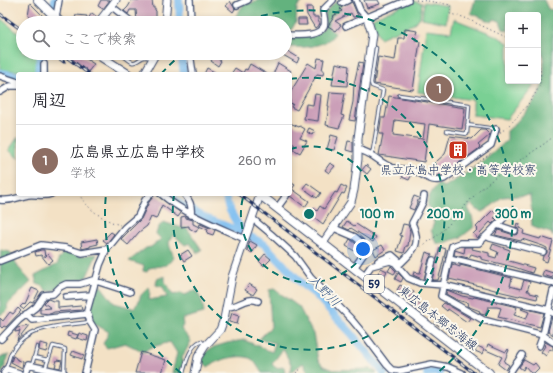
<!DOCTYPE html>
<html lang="ja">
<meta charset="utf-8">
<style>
body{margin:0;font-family:Pangolin,"Klee One",sans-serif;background:#f2f2f3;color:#2b2b33}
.controls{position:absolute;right:12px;top:12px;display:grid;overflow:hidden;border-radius:4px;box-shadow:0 2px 6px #0003}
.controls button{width:36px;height:36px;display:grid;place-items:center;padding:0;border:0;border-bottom:1px solid #e1e1e2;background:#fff;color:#2b2b33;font:20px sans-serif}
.you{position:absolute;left:363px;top:249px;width:14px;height:14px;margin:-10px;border:3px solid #fff;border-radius:50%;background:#1a73e8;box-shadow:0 0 0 6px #1a73e833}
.badge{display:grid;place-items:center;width:26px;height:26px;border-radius:50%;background:#7c3aed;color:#fff;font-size:13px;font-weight:700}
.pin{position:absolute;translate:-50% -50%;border:2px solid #fff;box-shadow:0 1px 4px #0006}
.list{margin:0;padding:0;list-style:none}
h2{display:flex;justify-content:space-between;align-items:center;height:52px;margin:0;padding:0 16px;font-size:17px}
h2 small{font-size:13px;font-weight:400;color:#7c7c81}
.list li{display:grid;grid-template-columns:26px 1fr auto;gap:12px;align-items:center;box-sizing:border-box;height:72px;padding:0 16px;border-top:1px solid #e1e1e2}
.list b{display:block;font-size:15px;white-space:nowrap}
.list p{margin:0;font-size:13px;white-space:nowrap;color:#7c7c81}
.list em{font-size:13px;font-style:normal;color:#7c7c81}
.icon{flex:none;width:22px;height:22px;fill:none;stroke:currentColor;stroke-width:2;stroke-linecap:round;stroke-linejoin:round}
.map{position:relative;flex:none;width:553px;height:373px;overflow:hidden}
.search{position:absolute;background:#fff;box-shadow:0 2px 6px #0003;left:16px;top:16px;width:276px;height:44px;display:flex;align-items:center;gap:10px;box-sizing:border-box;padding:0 14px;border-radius:22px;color:#7c7c81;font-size:15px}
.panel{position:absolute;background:#fff;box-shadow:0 2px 6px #0003;left:16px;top:72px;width:276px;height:124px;border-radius:4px}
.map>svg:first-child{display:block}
</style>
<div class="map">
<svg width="553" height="373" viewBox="0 0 553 373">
<rect width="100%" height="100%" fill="#fbf7ec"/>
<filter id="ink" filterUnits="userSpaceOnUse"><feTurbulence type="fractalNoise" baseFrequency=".025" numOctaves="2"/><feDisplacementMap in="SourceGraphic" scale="8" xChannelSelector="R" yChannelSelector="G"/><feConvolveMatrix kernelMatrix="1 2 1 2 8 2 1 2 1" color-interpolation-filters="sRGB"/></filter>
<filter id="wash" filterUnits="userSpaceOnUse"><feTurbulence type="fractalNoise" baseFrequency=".012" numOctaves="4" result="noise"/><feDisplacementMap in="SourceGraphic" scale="16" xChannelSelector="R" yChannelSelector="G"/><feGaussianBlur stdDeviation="0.9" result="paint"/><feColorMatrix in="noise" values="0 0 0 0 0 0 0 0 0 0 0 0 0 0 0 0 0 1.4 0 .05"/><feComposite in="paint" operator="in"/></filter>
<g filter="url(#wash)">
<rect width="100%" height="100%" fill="#f3e1c5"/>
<path fill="#7ad094" stroke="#4a8079" d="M 412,1 L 422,3 L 420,17 L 413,24 L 380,38 L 372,21 L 373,18 Z
M 424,2 L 448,6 L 446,23 L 422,18 Z
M 0,18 L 23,37 L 23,53 L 43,53 L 47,74 L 23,74 L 19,71 L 0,70 Z
M 454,19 L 497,36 L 508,43 L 508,81 L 534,81 L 533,86 L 507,119 L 473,115 L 473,100 L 418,92 L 426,29 L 451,32 Z
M 18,137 L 18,158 L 9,150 Z"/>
<path fill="#63b27e" stroke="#3f706e" d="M 259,0 L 303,0 L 304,1 L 297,7 L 296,22 L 290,32 L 285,32 L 285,23 L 236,23 L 235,17 L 244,4 L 251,3 Z
M 475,0 L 544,0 L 548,9 L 553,10 L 553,237 L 551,233 L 532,227 L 530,195 L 502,197 L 493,205 L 482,212 L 476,209 L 471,204 L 468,208 L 472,216 L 474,227 L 460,238 L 452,240 L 443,244 L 436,243 L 431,230 L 434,223 C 426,203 424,201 438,184 L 444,187 C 467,174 488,159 507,140 L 507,131 L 514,125 L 537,98 L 542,86 L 544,75 L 544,64 L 542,51 L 538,46 L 538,15 L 508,15 L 508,31 L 503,29 L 500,21 L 494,19 L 491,22 L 471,13 Z
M 336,2 L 343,4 L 341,5 L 340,11 L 332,15 L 331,18 L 328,23 L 328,28 L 335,33 C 326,48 301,48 285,47 L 285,37 L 317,34 L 324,28 C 325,13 324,11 336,2 Z
M 163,222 L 182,228 L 187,228 L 202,250 L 197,253 L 190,243 L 185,245 L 174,235 C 165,241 171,249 174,257 L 167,265 L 149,268 L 147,272 L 143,271 L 144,266 L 129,261 L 146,248 L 151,247 L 161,239 L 156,234 L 158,228 Z
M 66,249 L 79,256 L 97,254 L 86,278 L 65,283 L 53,291 L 47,291 L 43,286 L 37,284 L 35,276 L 58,264 L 58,260 Z
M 1,250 L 10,252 L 18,267 L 31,282 L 7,305 L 8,310 L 0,315 Z
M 165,276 L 165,282 L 173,295 L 181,293 L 185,295 L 196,290 L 202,301 L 204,313 L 182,319 L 183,325 L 181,329 L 191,341 L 182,358 L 184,365 L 181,373 L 172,373 L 177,353 L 170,342 L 149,348 L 144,352 L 125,343 L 107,348 L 103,344 L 109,332 L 93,323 L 89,311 L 95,288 L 101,286 L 114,303 L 133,308 L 138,303 L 141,295 L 149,287 L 150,291 L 149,300 L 167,297 L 163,287 L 156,285 L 157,279 Z
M 274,289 L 299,307 L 313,334 L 318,360 L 323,366 L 333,370 L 371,369 L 377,373 L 309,373 L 303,363 L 290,373 L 292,366 L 283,349 L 272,364 L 276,368 L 284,367 L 285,373 L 262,373 C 259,369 256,363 253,360 C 243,352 216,360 208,367 L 202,361 L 207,351 L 214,347 L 227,343 L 244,340 L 272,352 L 275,343 L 259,339 L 271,327 L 269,290 Z
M 9,355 L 2,373 L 0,373 L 0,357 Z"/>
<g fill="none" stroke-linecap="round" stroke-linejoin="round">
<path stroke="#7cbdf1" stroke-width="8" d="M 179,0 L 180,23
M 51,23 L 55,0
M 181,53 L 184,74
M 0,73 L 18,76
M 38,74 L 39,63 L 42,53
M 170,194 L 179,203 L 205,218 L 243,233 L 264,244 L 303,285 L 315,294 L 351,333 L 384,373
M 226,194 C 225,207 237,222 243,233
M 427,373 L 437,372 L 439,373"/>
</g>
<g id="blocks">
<path fill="#cb9fb8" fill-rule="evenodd" d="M 101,0 L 110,0 L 103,9 L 98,6 Z
M 132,0 L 152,0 L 153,8 L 155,8 L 155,10 L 156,11 L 156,22 L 144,23 L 144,22 L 137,22 L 136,10 L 130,10 L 128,14 L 124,11 L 128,7 Z
M 364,0 L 378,0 L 380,4 L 367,8 Z
M 230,1 L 235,9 L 233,12 L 226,6 Z
M 352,2 L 358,16 L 353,17 L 351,13 L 335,21 L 341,25 L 336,31 L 328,26 L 334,17 L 333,16 L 342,11 L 340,9 L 342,7 Z
M 30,3 L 45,18 L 41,23 L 39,23 L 28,15 Z
M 306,7 L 312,7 L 313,17 L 318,17 L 318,21 L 320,24 L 315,28 L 307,15 Z
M 92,13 L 97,17 L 93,23 L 85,23 Z
M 76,15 L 87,16 L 85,23 L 73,23 L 70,21 L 73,18 L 75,19 Z
M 228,19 L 228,23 L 219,23 L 219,20 Z
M 298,19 L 306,19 L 307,25 L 298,25 Z
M 405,29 L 418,31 L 415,40 L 420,41 L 413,90 L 374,84 L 378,57 L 395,60 L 398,38 L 404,38 Z
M 286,50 L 299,58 L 297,63 L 283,55 Z
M 65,53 L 77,53 L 94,64 L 88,72 Z
M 214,56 L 221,61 L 218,66 L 211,61 Z
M 318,58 L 324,59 L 322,70 L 324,70 L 323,75 L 317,74 L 297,110 L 291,107 L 293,104 L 290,103 L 290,93 L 308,63 L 316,68 Z
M 359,62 L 363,63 L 355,121 L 349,120 L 353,102 L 354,84 Z
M 278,63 L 291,71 L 289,74 L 273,74 Z
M 336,63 L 349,66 L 347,86 L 332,85 Z
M 250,64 L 267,74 L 231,74 L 235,68 L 243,73 L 245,69 L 247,70 Z
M 207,68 L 218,74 L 204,74 Z
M 330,92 L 345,93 L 341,115 L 344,116 L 339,128 L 326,125 L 329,106 L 328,106 Z
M 315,94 L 321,95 L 318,121 L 304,119 L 306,104 L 313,105 Z
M 389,96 L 465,108 L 462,129 L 429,124 L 424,162 L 379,155 L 383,134 L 379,134 L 381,120 L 381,118 L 385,118 ZM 395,120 L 425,124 L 423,139 L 393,135 Z
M 290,123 L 299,127 L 300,126 L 305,129 L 300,138 L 307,141 L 300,153 L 293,149 L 295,145 L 290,142 Z
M 309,128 L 315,131 L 312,135 L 307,132 Z
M 481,130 L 485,130 L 490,135 L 478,145 L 480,147 L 477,150 L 449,170 L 447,169 L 438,176 L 434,176 L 430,167 L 445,154 L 450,136 L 472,139 Z
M 331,135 L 338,137 L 334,150 L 327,149 Z
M 348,141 L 353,142 L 353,152 L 346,150 Z
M 330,163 L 335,166 L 329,173 L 325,170 Z
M 366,165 L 371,169 L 367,174 L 362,170 Z
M 404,173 L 411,176 L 409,180 L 402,177 Z
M 290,182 L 295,185 L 292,189 L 309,201 L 305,207 L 290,196 Z
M 307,183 L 321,193 L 317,198 L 303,188 Z
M 341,185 L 347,188 L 344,194 L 342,193 L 323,224 L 310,214 L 314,208 L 317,211 L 320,206 L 324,209 L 335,192 L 337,193 Z
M 155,194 L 181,213 L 178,217 L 162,205 L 156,219 L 151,217 L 147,226 L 139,232 L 128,245 L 121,239 L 141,219 L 149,202 Z
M 414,196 L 419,198 L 414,210 L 409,208 Z
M 493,210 L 498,214 L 494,218 L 497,219 L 492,224 L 490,222 L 480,233 L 481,234 L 478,238 L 473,234 L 478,229 L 476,227 Z
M 186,216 L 186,218 L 193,220 L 193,224 L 199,227 L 196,232 L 189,228 L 189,226 L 181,227 L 181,217 Z
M 347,221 L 354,226 L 356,224 L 376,237 L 373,242 L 351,228 L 349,230 L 343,227 Z
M 517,223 L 520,224 L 519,228 L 524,230 L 523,234 L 540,239 L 541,237 L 553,241 L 547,262 L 542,260 L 543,256 L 547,253 L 547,248 L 543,246 L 522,239 L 521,241 L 495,235 L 498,230 L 514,235 L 518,234 L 519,231 L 516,227 Z
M 200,224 L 215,230 L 213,235 L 207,233 L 208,230 L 199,226 Z
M 403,224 L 408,225 L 410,231 L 408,246 L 406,246 L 404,253 L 397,251 L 402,236 L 400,235 Z
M 111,232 L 114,234 L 107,243 L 103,240 Z
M 97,239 L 98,244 L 90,246 L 90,247 L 82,249 L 81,242 Z
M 350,239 L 361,248 L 358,253 L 346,246 Z
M 250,241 L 257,245 L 252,253 L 247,250 Z
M 493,244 L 510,250 L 506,260 L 534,268 L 532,273 L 514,267 L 481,259 L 481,257 L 471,254 L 469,258 L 454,255 L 455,250 L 464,253 L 465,247 L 473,247 L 472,249 L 489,253 L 489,256 L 496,258 L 498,252 L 491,249 Z
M 382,245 L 385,250 L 376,256 L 373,250 Z
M 440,247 L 446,249 L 441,270 L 438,280 L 432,280 Z
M 41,250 L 44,250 L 45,257 L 48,254 L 53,260 L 48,264 L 41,255 L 36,256 L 35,252 Z
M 188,250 L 192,256 L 184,261 L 180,255 Z
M 426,252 L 432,254 L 429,259 L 424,279 L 422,279 L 413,275 L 414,272 L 420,273 Z
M 265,254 L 271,259 L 264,266 L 259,261 Z
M 452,264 L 460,267 L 460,265 L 512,278 L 510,286 L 521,289 L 524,280 L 530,282 L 527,291 L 530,291 L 530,293 L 538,295 L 537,299 L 520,295 L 519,296 L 502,292 L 484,287 L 449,279 Z
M 391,266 L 396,271 L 394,274 L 388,271 Z
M 381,268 L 387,271 L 384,277 L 378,273 Z
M 544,270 L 553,273 L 553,278 L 542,275 Z
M 398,273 L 403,278 L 401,282 L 395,279 Z
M 249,284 L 257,289 L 253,295 L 245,290 Z
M 400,285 L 414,292 L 411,298 L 397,290 Z
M 32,288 L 39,291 L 33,303 L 30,302 L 23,309 L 20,307 L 24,303 L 25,304 Z
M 447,290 L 462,296 L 473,298 L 474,297 L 517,307 L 514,315 L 526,319 L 529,312 L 521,309 L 522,308 L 544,313 L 540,327 L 498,317 L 501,308 L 497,307 L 488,307 L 485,315 L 481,314 L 479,313 L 480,311 L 467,306 L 468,303 L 457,300 L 446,294 Z
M 414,298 L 426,309 L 423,314 L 410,303 Z
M 48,299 L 53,301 L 58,301 L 58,308 L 81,306 L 82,310 L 54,312 L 50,314 L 40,313 L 40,309 L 51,308 L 44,303 Z
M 444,303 L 455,309 L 470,318 L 467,322 L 448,309 L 447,311 L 441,306 Z
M 18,308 L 21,311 L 6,327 L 4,326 L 2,328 L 0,326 L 0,318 L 3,321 L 10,312 L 13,314 Z
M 232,313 L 239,315 L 237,324 L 229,322 Z
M 552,317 L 553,317 L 553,335 L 548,331 Z
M 438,318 L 444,322 L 441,327 L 435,323 Z
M 29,326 L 18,340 L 17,341 L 20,331 L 15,332 L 15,331 L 17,328 Z
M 452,326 L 458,331 L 454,336 L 448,331 Z
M 68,332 L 78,335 L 76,339 L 67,336 Z
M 79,333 L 88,336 L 87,341 L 77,338 Z
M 545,342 L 553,346 L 553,351 L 550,349 L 546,356 L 541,352 L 545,346 L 544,345 Z
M 40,343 L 48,345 L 46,352 L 39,350 Z
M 488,344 L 506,352 L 508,349 L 509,350 L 504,362 L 509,365 L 506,370 L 498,364 L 502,357 L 486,350 Z
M 477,346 L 484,349 L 482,354 L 475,351 Z
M 73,351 L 84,355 L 82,359 L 71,355 Z
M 141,352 L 166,360 L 162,373 L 135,373 Z
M 13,356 L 16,358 L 16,359 L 23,362 L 22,368 L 11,362 Z
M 57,360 L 62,361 L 60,368 L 55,367 Z
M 524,360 L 533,365 L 535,363 L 539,368 L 534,373 L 531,373 L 525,366 L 523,370 L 519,367 Z"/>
</g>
</g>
<g filter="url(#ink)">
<use href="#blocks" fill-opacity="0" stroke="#3b4a6d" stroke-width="1"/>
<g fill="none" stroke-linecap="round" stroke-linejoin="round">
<defs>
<path id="lane" d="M 123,53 L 125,57 C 135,65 133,63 142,58 C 145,56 149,58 152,57
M 399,95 L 469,105 L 467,134 L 447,131
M 467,125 L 496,129
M 371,154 L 373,150 L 383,90 L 372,86 L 371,83 L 376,48
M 34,357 L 48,360
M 32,365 L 37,347
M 6,368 C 8,363 9,358 11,353 C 28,324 61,326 90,322
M 45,369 L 53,346 L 65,349 L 64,372
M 183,373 C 186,363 190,345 201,341 L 205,345"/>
<path id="street" d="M 190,0 L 191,23
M 356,0 L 360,10 L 367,18
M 342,3 L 348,0
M 237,5 L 248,0
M 111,6 L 133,23
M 56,17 L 59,0
M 346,26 L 408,0
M 285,35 C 296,35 318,38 324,26 C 326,21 323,15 323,10 L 333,0
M 190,53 L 193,74
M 106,60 L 111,53
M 44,74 L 44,64
M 0,76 L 18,82
M 0,92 L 10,86 L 18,86
M 358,150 C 371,151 379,163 391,167 C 397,170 405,168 412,170 C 424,174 431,184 444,179 L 491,145 L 496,129
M 161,194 C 186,215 216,226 245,239
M 184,194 C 190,201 192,205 191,215
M 0,200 C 12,202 17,197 28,195 C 36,194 44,197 51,194
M 277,208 L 286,196 L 284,194
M 508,214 L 479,243 L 460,243 L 452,246 L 441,296 L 483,320 L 543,335 L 553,342
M 253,219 L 271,234 L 295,256 L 311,278 L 352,320 L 366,337 L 387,365 L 392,370 L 399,371 L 432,364 L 448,367 L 462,373
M 497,225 L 515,231
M 334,228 L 355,237 L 368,248 L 354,268
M 486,236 L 490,238 L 543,252
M 449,258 L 553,283
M 0,261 L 41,245 L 66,248 L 82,253 L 107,249
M 378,261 L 392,255 L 401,263 C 416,249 421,243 412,223 L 423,202 L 424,196
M 364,276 L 371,266 L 390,261 L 395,263 L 408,278 L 420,283 L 443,285 L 549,310 L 553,313
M 427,283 L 433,260
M 66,297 L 91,295
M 226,307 C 238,308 246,296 258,301
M 26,314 L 32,320 L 87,314
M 1,339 L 19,320 L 36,307 L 44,295 L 53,294 L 60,287 L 66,284 L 80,284 L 93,280 L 130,292
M 539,346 L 543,335 L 553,291
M 4,373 L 6,369 L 19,373
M 25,373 L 28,365 L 64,373
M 85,373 L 95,330 L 90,322 L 87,311 L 100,265 L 107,249 L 125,227 L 138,216 L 145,200 L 151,194
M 510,373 C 513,366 518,362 522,355"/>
<path id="secondary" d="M 98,23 L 116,0
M 165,23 L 167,0
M 144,74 L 156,53
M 323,243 L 351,202 L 354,190 L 358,159 L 358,138 L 372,34 L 367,18
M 195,373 L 198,357 L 205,346 L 220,330 L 224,319 L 232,277 L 260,195"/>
<path id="primary" d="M 38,0 L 61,23
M 95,53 L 128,74
M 259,194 L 489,373"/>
</defs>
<use href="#lane" stroke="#3b4a6d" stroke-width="4.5"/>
<use href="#street" stroke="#3b4a6d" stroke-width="8"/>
<use href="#secondary" stroke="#3b4a6d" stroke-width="9"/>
<use href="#primary" stroke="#3b4a6d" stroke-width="10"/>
<path stroke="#3b4a6d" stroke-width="1" stroke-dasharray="1 3" stroke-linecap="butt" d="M 416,0 L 428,1 L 451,5 L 450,14 L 463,17 L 508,38
M 44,59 L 45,53
M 85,68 L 92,74
M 500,132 L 501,132 C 513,123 536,98 540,83 C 541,76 541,68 538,61
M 450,181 L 463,174 L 491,153 L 492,151
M 79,194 C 88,210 104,220 120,225
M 421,246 C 446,233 457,213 476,194 C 499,171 528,157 553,137
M 296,373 L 302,368"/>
<use href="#lane" stroke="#fff" stroke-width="2.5"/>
<use href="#street" stroke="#fff" stroke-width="5.5"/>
<use href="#secondary" stroke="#fff" stroke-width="7"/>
<use href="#primary" stroke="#fff" stroke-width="8"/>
<defs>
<path id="rail" d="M 0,14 L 23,31
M 52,53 L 64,62
M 61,53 L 89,74
M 239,194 L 474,373"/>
</defs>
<use href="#rail" stroke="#1b2f5e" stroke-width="3"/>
<use href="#rail" stroke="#fbf7ec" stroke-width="1.5" stroke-dasharray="4.5" stroke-linecap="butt"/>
</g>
</g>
<g fill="none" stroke="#0f766e" stroke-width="2" stroke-dasharray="7 5">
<path d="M290 149A68 68 0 1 1 244 194"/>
<path d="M290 79A136 136 0 1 1 174 195"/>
<path d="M181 373A204 204 0 0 1 106 194M161 74A204 204 0 0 1 183 53M238 23A204 204 0 0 1 437 373"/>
</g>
<defs>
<symbol id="building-square" viewBox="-11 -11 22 22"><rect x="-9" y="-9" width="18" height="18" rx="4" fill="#c8321e" stroke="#fbf7ec"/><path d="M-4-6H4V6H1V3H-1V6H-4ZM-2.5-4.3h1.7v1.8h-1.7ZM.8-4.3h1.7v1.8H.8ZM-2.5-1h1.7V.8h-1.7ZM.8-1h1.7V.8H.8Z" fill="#fff"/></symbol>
</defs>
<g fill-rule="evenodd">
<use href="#building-square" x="447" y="139" width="22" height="22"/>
</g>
<g text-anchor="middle" stroke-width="4" stroke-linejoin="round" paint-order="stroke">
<rect fill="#fbf7ec" stroke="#5e6b89" stroke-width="1" x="364" y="275" width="20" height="18" rx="3"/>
<g font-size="11" font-weight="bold" fill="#1b2f5e">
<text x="374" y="288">59</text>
</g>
<g font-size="12" fill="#1b2f5e" stroke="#fbf7ec">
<text x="458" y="174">県立広島中学校・高等学校寮</text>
</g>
<g font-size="12" fill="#1b2f5e" stroke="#fbf7ec">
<text transform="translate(438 318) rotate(38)" y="4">東広島本郷忠海線</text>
</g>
<g font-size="13" font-style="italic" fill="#385a8a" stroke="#fbf7ec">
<text transform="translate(325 290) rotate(45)" y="5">入野川</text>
</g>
</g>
<circle cx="309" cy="214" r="6" fill="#0f766e" stroke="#fbf7ec" stroke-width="2"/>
<g font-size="12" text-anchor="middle" font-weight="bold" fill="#0f766e" stroke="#fbf7ec" stroke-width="4" stroke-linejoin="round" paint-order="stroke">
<text x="377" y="218">100 m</text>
<text x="445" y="218">200 m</text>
<text x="513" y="218">300 m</text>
</g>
</svg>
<div class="controls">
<button>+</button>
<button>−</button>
</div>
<div class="you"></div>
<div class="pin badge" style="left:439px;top:89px;background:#8d6e63">1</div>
<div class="search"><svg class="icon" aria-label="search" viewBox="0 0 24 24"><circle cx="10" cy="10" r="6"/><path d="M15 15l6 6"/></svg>ここで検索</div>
<section class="panel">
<h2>周辺<small></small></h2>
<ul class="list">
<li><span class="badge" style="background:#8d6e63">1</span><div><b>広島県立広島中学校</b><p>学校</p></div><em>260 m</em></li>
</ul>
</section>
</div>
